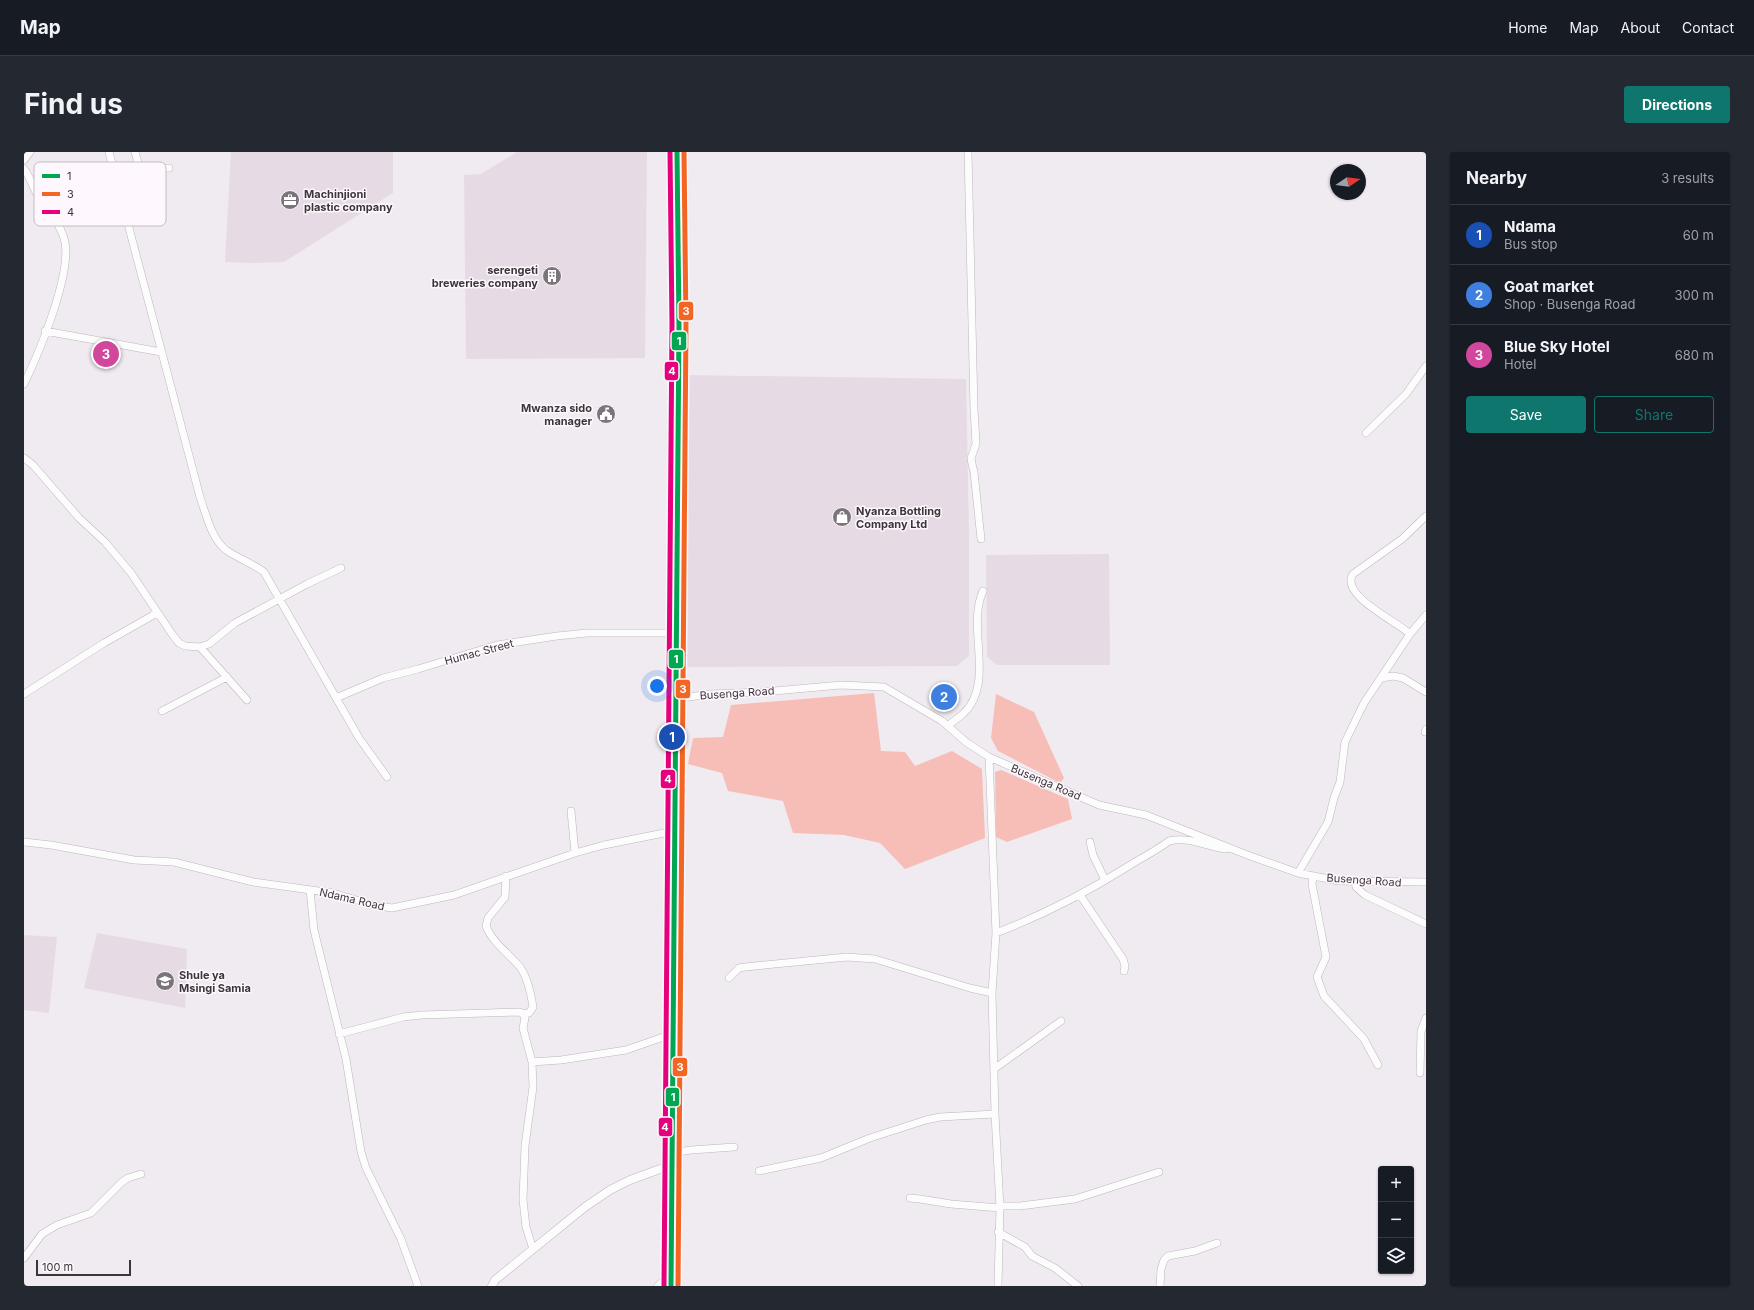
<!DOCTYPE html>
<meta charset="utf-8">
<style>
body{margin:0;font-family:Inter,sans-serif;background:#242831;color:#f1f3f6}
.controls{position:absolute;right:12px;bottom:12px;display:grid;overflow:hidden;border-radius:4px;box-shadow:0 1px 3px #0004}
.controls button{width:36px;height:36px;display:grid;place-items:center;padding:0;border:0;border-bottom:1px solid #363941;background:#171b24;color:#f1f3f6;font:20px sans-serif}
.compass{position:absolute;left:1306px;top:12px;width:36px;height:36px;border-radius:50%;background:#171b24;box-shadow:0 1px 3px #0004;rotate:77deg}
.scale{position:absolute;left:12px;bottom:10px;width:95px;box-sizing:border-box;padding-left:4px;border:2px solid #3b363a;border-top:0;font-size:11px;line-height:14px;white-space:nowrap;color:#3b363a;-webkit-text-stroke:3px #fef7fd;paint-order:stroke}
.you{position:absolute;left:633px;top:534px;width:14px;height:14px;margin:-10px;border:3px solid #fff;border-radius:50%;background:#1a73e8;box-shadow:0 0 0 6px #1a73e833}
.badge{display:grid;place-items:center;width:26px;height:26px;border-radius:50%;background:#0f766e;color:#fff;font-size:13px;font-weight:700}
.pin{position:absolute;translate:-50% -50%;border:2px solid #fff;box-shadow:0 1px 4px #0006}
.list{margin:0;padding:0;list-style:none}
h2{display:flex;justify-content:space-between;align-items:center;height:52px;margin:0;padding:0 16px;font-size:17px}
h2 small{font-size:13px;font-weight:400;color:#9ea1a6}
.list li{display:grid;grid-template-columns:26px 1fr auto;gap:12px;align-items:center;box-sizing:border-box;height:60px;padding:0 16px;border-top:1px solid #363941}
.list b{display:block;font-size:15px;white-space:nowrap}
.list p{margin:0;font-size:13px;white-space:nowrap;color:#9ea1a6}
.list em{font-size:13px;font-style:normal;color:#9ea1a6}
.actions{display:flex;gap:8px;padding:12px 16px}
.actions a{flex:1;padding:9px 0;border:1px solid #0f766e;border-radius:4px;text-align:center;font-size:14px;color:#0f766e}
.actions .main{background:#0f766e;color:#fff}
.icon{flex:none;width:22px;height:22px;fill:none;stroke:currentColor;stroke-width:2;stroke-linecap:round;stroke-linejoin:round}
.map{position:relative;flex:none;width:1402px;height:1134px;overflow:hidden;border-radius:4px}
header{display:flex;align-items:center;gap:24px;box-sizing:border-box;height:56px;padding:0 20px;background:#171b24;border-bottom:1px solid #363941}
header strong{font-size:19px}
nav{display:flex;gap:22px;margin-inline-start:auto;font-size:14px}
.intro{display:flex;align-items:center;justify-content:space-between;box-sizing:border-box;height:96px;padding:0 24px}
h1{margin:0;font-size:28px}
.button{padding:10px 18px;border-radius:4px;background:#0f766e;color:#fff;font-size:14px;font-weight:700}
main{display:flex;gap:24px;padding:0 24px}
aside{flex:1;background:#171b24;border-radius:4px;box-shadow:0 1px 3px #0004}
.map>svg:first-child{display:block}
</style>
<header>
<strong>Map</strong>
<nav><a>Home</a><a>Map</a><a>About</a><a>Contact</a></nav>
</header>
<div class="intro"><h1>Find us</h1><a class="button">Directions</a></div>
<main>
<div class="map">
<svg width="1402" height="1134" viewBox="0 0 1402 1134">
<rect width="100%" height="100%" fill="#f0ebf0"/>
<path fill="#e6dbe5" d="M 207,0 L 369,0 L 369,41 L 260,110 L 228,111 L 201,110 Z
M 493,0 L 623,0 L 621,206 L 442,207 L 440,23 L 457,22 Z
M 660,223 L 942,227 L 945,381 L 945,504 L 933,514 L 655,515 Z
M 1085,402 L 1086,513 L 973,513 L 963,505 L 962,403 Z
M 73,781 L 163,797 L 161,856 L 60,836 Z
M 0,783 L 33,785 L 25,861 L 0,858 Z"/>
<path fill="#f7bdb7" d="M 850,541 L 857,599 L 881,600 L 891,614 L 928,599 L 958,617 L 961,686 L 881,717 L 856,691 L 820,683 L 769,681 L 759,649 L 704,639 L 698,621 L 664,612 L 669,586 L 699,585 L 707,553 Z
M 972,542 L 1010,560 L 1040,626 L 1036,631 L 974,599 L 967,586 Z
M 977,618 L 1044,647 L 1048,667 L 983,690 L 972,685 L 971,620 Z"/>
<g fill="none" stroke-linecap="round" stroke-linejoin="round">
<defs>
<path id="minor" d="M 85,0 L 176,345 C 182,362 187,386 202,398 C 213,406 228,411 240,420 L 335,586 L 363,625
M 111,0 L 115,14 L 119,18 L 145,16
M 944,0 L 950,257 L 952,292 L 947,306 L 948,312 L 950,320 L 957,387
M 0,8 L 6,0
M 0,17 C 6,24 8,34 13,42 C 22,56 35,69 40,86 C 50,118 15,201 0,232
M 21,179 L 137,200
M 1342,281 L 1382,242 L 1402,214
M 0,306 L 9,313 L 55,366 L 81,390 L 107,421 L 148,482 L 155,491 L 161,494 L 176,495 L 185,492 L 211,471 L 283,432 L 317,416
M 1386,482 C 1374,470 1315,443 1329,422 L 1378,387 L 1402,364
M 176,495 L 223,548
M 1358,526 L 1369,524 L 1379,526 L 1402,540
M 0,542 L 80,491 L 133,461
M 312,546 L 359,526 L 394,517 L 473,493 L 533,484 L 563,481 L 652,481
M 651,547 L 686,542 L 739,540 L 817,533 L 860,535 L 918,569 L 942,590 L 965,605 L 1075,653 L 1122,663 L 1226,704 L 1274,721 L 1315,729 L 1402,730
M 138,559 L 203,525
M 924,573 C 929,570 934,566 939,562 C 972,531 942,476 959,439
M 1401,580 L 1402,577
M 965,605 L 972,781 L 968,841 L 971,962 L 976,1056 L 974,1134
M 547,659 L 551,701
M 0,690 L 27,693 L 110,708 L 150,710 L 229,730 L 309,741 L 349,753 L 368,756 L 430,743 L 551,701 L 580,693 L 650,679
M 1066,690 L 1069,703 L 1081,728
M 1274,721 L 1304,670 L 1310,646 L 1316,630 L 1321,590 L 1340,551 L 1386,482 L 1402,463
M 482,724 L 481,745 L 464,766 L 462,774 C 468,790 485,802 496,815 C 504,826 507,842 509,855 L 505,861 L 499,862
M 1289,724 L 1288,732 L 1302,805 L 1293,825 L 1300,844 L 1340,887 L 1354,913
M 1331,729 L 1332,735 L 1341,743 L 1402,772
M 286,738 L 290,778 L 322,907 L 337,1000 L 342,1016 L 377,1087 L 394,1134
M 1056,743 L 1099,807 L 1101,814 L 1100,819
M 972,781 C 1019,763 1060,742 1103,715 C 1117,706 1132,699 1145,689 C 1167,684 1181,695 1202,697
M 705,826 L 715,816 L 721,815 L 823,805 L 851,807 L 946,836 L 968,841
M 315,882 L 379,865 L 398,863 L 496,860 L 499,862 L 501,866 L 499,876 L 508,910 L 509,935 L 501,994 L 499,1048 L 502,1075 L 509,1097
M 508,910 L 537,908 L 602,898 L 648,882
M 970,917 L 1037,869
M 1396,921 L 1397,879 L 1402,866
M 647,1001 L 667,998 L 710,995
M 735,1019 L 797,1006 L 846,986 L 902,968 L 916,965 L 971,962
M 886,1046 L 896,1047 L 927,1052 L 976,1056
M 975,1054 L 996,1054 L 1051,1047 L 1135,1020
M 974,1080 L 1001,1095 L 1008,1104 L 1031,1116 L 1054,1134
M 0,1106 L 18,1082 L 33,1073 L 67,1061 L 98,1030 L 104,1026 L 117,1022
M 634,1134 L 637,1131 L 647,1129
M 1136,1134 L 1137,1117 L 1140,1108 L 1144,1104 L 1171,1099 L 1193,1091"/>
<path id="major" d="M 468,1134 L 471,1128 L 561,1055 L 586,1038 L 606,1028 L 647,1013"/>
<path id="highway" d="M 647,1134 L 647,1013 L 653,285 L 655,173 L 653,0"/>
</defs>
<use href="#minor" stroke="#bcb7bb" stroke-width="8"/>
<use href="#major" stroke="#bcb7bb" stroke-width="9"/>
<use href="#highway" stroke="#bcb7bb" stroke-width="11"/>
<use href="#minor" stroke="#fdfcfd" stroke-width="7"/>
<use href="#major" stroke="#fdfcfd" stroke-width="8"/>
<use href="#highway" stroke="#fdfcfd" stroke-width="10"/>
<defs>
<path id="bus-1" d="M 647,1134 L 655,173 L 653,0"/>
<path id="bus-2" d="M 654,1134 L 662,173 L 660,0"/>
<path id="bus-3" d="M 640,1134 L 648,173 L 646,0"/>
</defs>
<use href="#bus-1" stroke="#fef7fd" stroke-width="8"/>
<use href="#bus-2" stroke="#fef7fd" stroke-width="8"/>
<use href="#bus-3" stroke="#fef7fd" stroke-width="8"/>
<use href="#bus-1" stroke="#00a651" stroke-width="5"/>
<use href="#bus-2" stroke="#f26522" stroke-width="5"/>
<use href="#bus-3" stroke="#e5007d" stroke-width="5"/>
</g>
<defs>
<symbol id="office-disc" viewBox="-11 -11 22 22"><circle r="9.5" fill="#7a757a" stroke="#fef7fd"/><path d="M-6-3h4V-5.5h4V-3h4V5H-6ZM-1-4.5V-3h2v-1.5ZM-6 0V1H6V0Z" fill="#fff"/></symbol>
<symbol id="building-disc" viewBox="-11 -11 22 22"><circle r="9.5" fill="#7a757a" stroke="#fef7fd"/><path d="M-4-6H4V6H1V3H-1V6H-4ZM-2.5-4.3h1.7v1.8h-1.7ZM.8-4.3h1.7v1.8H.8ZM-2.5-1h1.7V.8h-1.7ZM.8-1h1.7V.8H.8Z" fill="#fff"/></symbol>
<symbol id="civic-disc" viewBox="-11 -11 22 22"><circle r="9.5" fill="#7a757a" stroke="#fef7fd"/><path d="M-.6-6.5H3V-4.5H.6V-3L4-1V1h2V6H-6V1h2V-1L-.6-3ZM-1.2 2.5V6h2.4V2.5Z" fill="#fff"/></symbol>
<symbol id="shop-disc" viewBox="-11 -11 22 22"><circle r="9.5" fill="#7a757a" stroke="#fef7fd"/><path d="M-5-2.5h2.3a2.7 3.5 0 0 1 5.4 0H5L5.5 6h-11ZM-1.5-2.5h3a1.5 2.3 0 0 0-3 0Z" fill="#fff"/></symbol>
<symbol id="school-disc" viewBox="-11 -11 22 22"><circle r="9.5" fill="#7a757a" stroke="#fef7fd"/><path d="M0-5L7-2L0 1L-7-2ZM-4 1L0 2.5L4 1V4Q0 6-4 4Z" fill="#fff"/></symbol>
</defs>
<g fill-rule="evenodd">
<use href="#office-disc" x="255" y="37" width="22" height="22"/>
<use href="#building-disc" x="517" y="113" width="22" height="22"/>
<use href="#civic-disc" x="571" y="251" width="22" height="22"/>
<use href="#shop-disc" x="807" y="354" width="22" height="22"/>
<use href="#school-disc" x="130" y="818" width="22" height="22"/>
</g>
<g text-anchor="middle" stroke-width="3" stroke-linejoin="round" paint-order="stroke">
<g font-size="11" font-weight="bold" fill="#3b363a" stroke="#fef7fd" text-anchor="start">
<text x="280" y="46">Machinjioni<tspan x="280" dy="13">plastic company</tspan></text>
<text x="514" y="122" text-anchor="end">serengeti<tspan x="514" dy="13">breweries company</tspan></text>
<text x="568" y="260" text-anchor="end">Mwanza sido<tspan x="568" dy="13">manager</tspan></text>
<text x="832" y="363">Nyanza Bottling<tspan x="832" dy="13">Company Ltd</tspan></text>
<text x="155" y="827">Shule ya<tspan x="155" dy="13">Msingi Samia</tspan></text>
</g>
<g font-size="11" fill="#3b363a" stroke="#fef7fd">
<text transform="translate(455 500) rotate(-15)" y="4">Humac Street</text>
<text transform="translate(713 541) rotate(-4)" y="4">Busenga Road</text>
<text transform="translate(1022 630) rotate(23)" y="4">Busenga Road</text>
<text transform="translate(1340 728) rotate(4)" y="4">Busenga Road</text>
<text transform="translate(328 747) rotate(13)" y="4">Ndama Road</text>
</g>
</g>
<rect x="10" y="10" width="132" height="64" rx="6" fill="#fef7fd" stroke="#c4bdc2" stroke-width="1"/>
<rect x="18" y="22" width="18" height="4" fill="#00a651"/>
<rect x="18" y="40" width="18" height="4" fill="#f26522"/>
<rect x="18" y="58" width="18" height="4" fill="#e5007d"/>
<g font-size="11" fill="#3b363a">
<text x="43" y="28">1</text>
<text x="43" y="46">3</text>
<text x="43" y="64">4</text>
</g>
<g stroke="#fef7fd" stroke-width="1.5">
<rect x="654" y="149" width="16" height="20" rx="4" fill="#f26522"/>
<rect x="647" y="179" width="16" height="20" rx="4" fill="#00a651"/>
<rect x="640" y="209" width="15" height="20" rx="4" fill="#e5007d"/>
<rect x="644" y="497" width="16" height="20" rx="4" fill="#00a651"/>
<rect x="651" y="527" width="16" height="20" rx="4" fill="#f26522"/>
<rect x="636" y="617" width="16" height="20" rx="4" fill="#e5007d"/>
<rect x="648" y="905" width="16" height="20" rx="4" fill="#f26522"/>
<rect x="641" y="935" width="15" height="20" rx="4" fill="#00a651"/>
<rect x="634" y="965" width="15" height="20" rx="4" fill="#e5007d"/>
</g>
<g font-size="11" text-anchor="middle" font-weight="bold" fill="#fff">
<text x="662" y="163">3</text>
<text x="655" y="193">1</text>
<text x="648" y="223">4</text>
<text x="652" y="511">1</text>
<text x="659" y="541">3</text>
<text x="644" y="631">4</text>
<text x="656" y="919">3</text>
<text x="649" y="949">1</text>
<text x="641" y="979">4</text>
</g>
</svg>
<div class="controls">
<button>+</button>
<button>−</button>
<button><svg class="icon" aria-label="layers" viewBox="0 0 24 24"><path d="M12 4l9 5-9 5-9-5zM3 14l9 5 9-5"/></svg></button>
</div>
<svg class="compass" viewBox="-18 -18 36 36"><path d="M0-13l5 13h-10z" fill="#e53935"/><path d="M0 13l5-13h-10z" fill="#9ea1a6"/></svg>
<div class="scale">100 m</div>
<div class="you"></div>
<div class="pin badge" style="left:648px;top:585px;background:#1a4fb4">1</div>
<div class="pin badge" style="left:920px;top:545px;background:#3f7fe0">2</div>
<div class="pin badge" style="left:82px;top:202px;background:#d1479c">3</div>
</div>
<aside>
<h2>Nearby<small>3 results</small></h2>
<ul class="list">
<li><span class="badge" style="background:#1a4fb4">1</span><div><b>Ndama</b><p>Bus stop</p></div><em>60 m</em></li>
<li><span class="badge" style="background:#3f7fe0">2</span><div><b>Goat market</b><p>Shop · Busenga Road</p></div><em>300 m</em></li>
<li><span class="badge" style="background:#d1479c">3</span><div><b>Blue Sky Hotel</b><p>Hotel</p></div><em>680 m</em></li>
</ul>
<div class="actions"><a class="main">Save</a><a>Share</a></div>
</aside>
</main>
